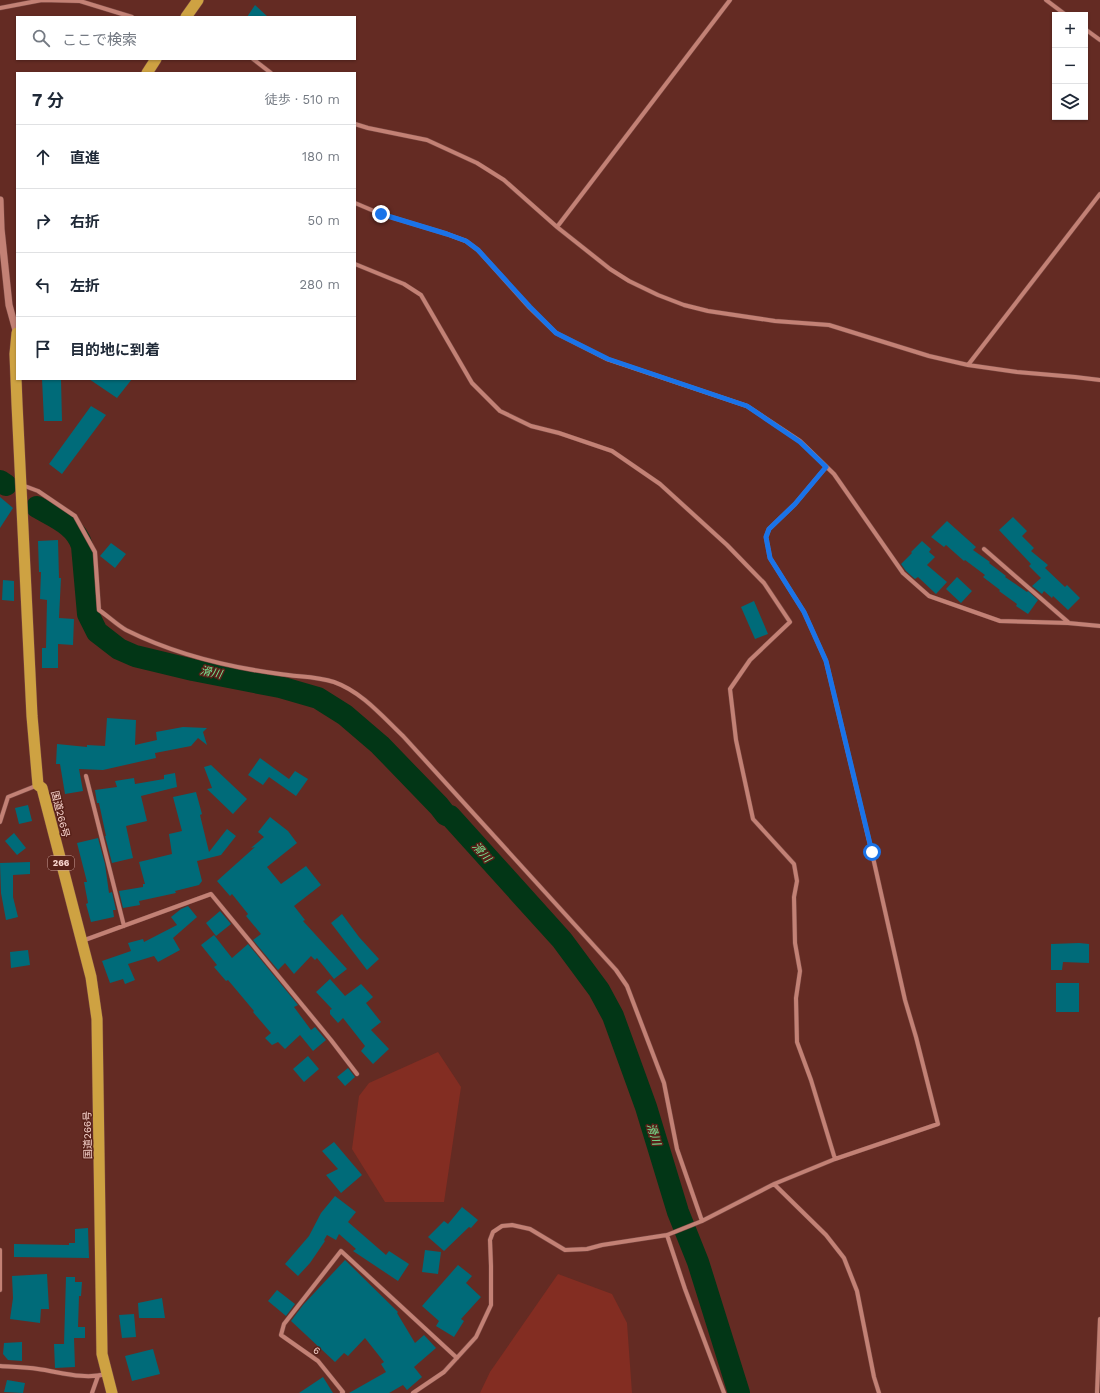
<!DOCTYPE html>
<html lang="ja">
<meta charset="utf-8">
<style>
body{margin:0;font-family:"Work Sans","Noto Sans JP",sans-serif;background:#f2f2f3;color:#1f2937}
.controls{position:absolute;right:12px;top:12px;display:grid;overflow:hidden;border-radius:0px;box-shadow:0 1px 3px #0004}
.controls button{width:36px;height:36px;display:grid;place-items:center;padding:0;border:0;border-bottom:1px solid #e0e1e3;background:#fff;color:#1f2937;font:20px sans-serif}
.stop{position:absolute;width:12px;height:12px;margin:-9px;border:3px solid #1a73e8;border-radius:50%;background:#fff}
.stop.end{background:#1a73e8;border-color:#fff;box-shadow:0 1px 4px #0008}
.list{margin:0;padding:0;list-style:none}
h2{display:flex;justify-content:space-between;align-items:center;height:52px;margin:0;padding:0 16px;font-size:17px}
h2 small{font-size:13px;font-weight:400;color:#747a83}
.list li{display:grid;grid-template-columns:26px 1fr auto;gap:12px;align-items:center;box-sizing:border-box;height:64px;padding:0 16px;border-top:1px solid #e0e1e3}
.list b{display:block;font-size:15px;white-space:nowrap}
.list em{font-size:13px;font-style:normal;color:#747a83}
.icon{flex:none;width:22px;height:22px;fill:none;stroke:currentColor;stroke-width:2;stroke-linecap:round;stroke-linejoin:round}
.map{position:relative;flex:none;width:1100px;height:1393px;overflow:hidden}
.search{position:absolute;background:#fff;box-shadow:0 1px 3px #0004;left:16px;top:16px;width:340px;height:44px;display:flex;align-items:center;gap:10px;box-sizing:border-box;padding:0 14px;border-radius:0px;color:#747a83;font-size:15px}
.panel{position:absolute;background:#fff;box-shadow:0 1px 3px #0004;left:16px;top:72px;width:340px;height:308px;border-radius:0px}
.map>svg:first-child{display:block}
</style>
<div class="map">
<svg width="1100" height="1393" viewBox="0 0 1100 1393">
<rect width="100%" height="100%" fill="#642b23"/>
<path fill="#832d22" d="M 438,1052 L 461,1087 L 444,1202 L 385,1202 L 352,1149 L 359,1096 L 369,1083 Z
M 558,1274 L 612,1294 L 627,1323 L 632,1393 L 480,1393 L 490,1372 Z"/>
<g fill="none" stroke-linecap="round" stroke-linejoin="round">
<path stroke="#023616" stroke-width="22" d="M 0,481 L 6,485
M 37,507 C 54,517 76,525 82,546 L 88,614 L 97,632 L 119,649 L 135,656 L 193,670 L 280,687 L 318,698 L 345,715 L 380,745 L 439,806 L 446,815 L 450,816 L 562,940 L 599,990 L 613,1016 L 646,1107 L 678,1212 L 698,1262 L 739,1393"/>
</g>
<path fill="#006b79" d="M 255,5 L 268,17 L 247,17 Z
M 42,379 L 61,379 L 62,421 L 44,421 Z
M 89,379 L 132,379 L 117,398 Z
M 91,406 L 106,415 L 62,474 L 49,464 Z
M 0,497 L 13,508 L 0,528 Z
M 1013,517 L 1027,531 L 1022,536 L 1034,548 L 1031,551 L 1048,565 L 1045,568 L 1065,587 L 1067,585 L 1080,598 L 1068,610 L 1053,596 L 1052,598 L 1044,591 L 1042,594 L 1032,586 L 1041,578 L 1029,566 L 1031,564 L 999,530 Z
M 947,521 L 976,547 L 973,550 L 990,562 L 989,563 L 1006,576 L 1005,577 L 1027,592 L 1028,591 L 1038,600 L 1028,614 L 1016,606 L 1017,604 L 999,591 L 1000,590 L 983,577 L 985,575 L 965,560 L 964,561 L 946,545 L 944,547 L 931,537 Z
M 58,540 L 59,578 L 61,578 L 59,618 L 74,619 L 73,645 L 58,644 L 58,668 L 42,668 L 42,648 L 46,648 L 47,600 L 40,599 L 41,572 L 39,572 L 38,541 Z
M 922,541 L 931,549 L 929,552 L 935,557 L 927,565 L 947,582 L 936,594 L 918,577 L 915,579 L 906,571 L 901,564 L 912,553 L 911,552 Z
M 111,543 L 126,554 L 115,568 L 100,556 Z
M 957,577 L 972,591 L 961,603 L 946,589 Z
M 3,580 L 14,581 L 14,601 L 2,600 Z
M 754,601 L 768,634 L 755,639 L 741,607 Z
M 107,718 L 136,720 L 135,745 L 157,740 L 156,732 L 183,727 L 207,728 L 203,732 L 207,745 L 198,738 L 191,746 L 155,753 L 156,758 L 103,770 L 79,769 L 83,791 L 65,794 L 60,764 L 56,764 L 57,744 L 87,747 L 87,745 L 105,746 Z
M 260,758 L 289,779 L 295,771 L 308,779 L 296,796 L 269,777 L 263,785 L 248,775 Z
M 211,765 L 247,799 L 233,814 L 207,789 L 212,788 L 204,767 Z
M 175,773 L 177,787 L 141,796 L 147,821 L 126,826 L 133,858 L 112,863 L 105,836 L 106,836 L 99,803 L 97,803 L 95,790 L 117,787 L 115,781 L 134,778 L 135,784 L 164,779 L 164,775 Z
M 196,792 L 202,814 L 200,815 L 209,852 L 227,829 L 236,836 L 221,855 L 197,861 L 202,881 L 199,885 L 175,891 L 176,893 L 139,901 L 140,905 L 123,908 L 119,891 L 143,887 L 143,884 L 145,884 L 139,862 L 172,854 L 169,834 L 182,831 L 173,797 Z
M 28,805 L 32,821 L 19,824 L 15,808 Z
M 270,817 L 288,831 L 297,843 L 267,867 L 281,884 L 306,866 L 321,885 L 294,906 L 305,920 L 303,921 L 347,969 L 334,979 L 317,958 L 315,960 L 311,956 L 294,974 L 285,963 L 278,970 L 253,940 L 261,934 L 246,916 L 248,914 L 232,894 L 230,896 L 217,881 L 255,847 L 251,848 L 264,837 L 258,832 Z
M 14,833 L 26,848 L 17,855 L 5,841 Z
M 98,838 L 105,864 L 109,893 L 112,892 L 116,910 L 113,910 L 114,917 L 91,922 L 86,904 L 88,903 L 84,882 L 87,882 L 77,843 Z
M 30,862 L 30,874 L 13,875 L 13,897 L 18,917 L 6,920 L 1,893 L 0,863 Z
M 188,906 L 197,917 L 173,938 L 180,950 L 158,962 L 154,956 L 128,964 L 135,980 L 125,984 L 123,979 L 110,983 L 102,961 L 131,951 L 128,943 L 143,939 L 144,942 L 177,925 L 171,917 L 181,909 Z
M 220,911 L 231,924 L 216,936 L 206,923 Z
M 342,914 L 359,937 L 379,959 L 367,970 L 331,923 Z
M 214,935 L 232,958 L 248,944 L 298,1005 L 294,1007 L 311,1030 L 315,1027 L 326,1040 L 313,1051 L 300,1035 L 285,1049 L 278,1042 L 272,1045 L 265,1038 L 271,1033 L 253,1012 L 254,1011 L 228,980 L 226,981 L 214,967 L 217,965 L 201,945 Z
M 1079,943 L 1089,944 L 1089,963 L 1063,962 L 1062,970 L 1051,970 L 1051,944 Z
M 28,950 L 30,965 L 11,968 L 10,952 Z
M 330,979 L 345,996 L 361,984 L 373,997 L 366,1003 L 381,1022 L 371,1030 L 389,1049 L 373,1064 L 361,1051 L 365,1046 L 343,1018 L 338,1023 L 330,1014 L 330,1010 L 332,1009 L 316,992 Z
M 1056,983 L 1079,983 L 1079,1012 L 1056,1012 Z
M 308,1056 L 319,1069 L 304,1082 L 293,1069 Z
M 348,1068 L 355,1077 L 345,1086 L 337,1077 Z
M 334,1142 L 362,1175 L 341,1193 L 326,1175 L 338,1169 L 322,1151 Z
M 335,1196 L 356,1212 L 348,1222 L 386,1255 L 389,1251 L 409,1264 L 398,1281 L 353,1251 L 356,1249 L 339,1234 L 336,1240 L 327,1235 L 324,1240 L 325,1241 L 310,1263 L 298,1276 L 285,1264 L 309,1236 L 321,1213 Z
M 462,1207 L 478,1220 L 471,1228 L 469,1227 L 444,1251 L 428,1237 L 444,1221 L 448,1224 Z
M 88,1228 L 89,1258 L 14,1257 L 14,1244 L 69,1245 L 69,1243 L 75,1243 L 75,1229 Z
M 425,1250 L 441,1252 L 438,1274 L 422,1272 Z
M 345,1260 L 398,1312 L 397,1313 L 415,1343 L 424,1335 L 436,1348 L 414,1367 L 422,1377 L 407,1390 L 403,1385 L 389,1393 L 349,1393 L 386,1372 L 381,1364 L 384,1362 L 365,1338 L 348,1356 L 344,1353 L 335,1362 L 291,1321 L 303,1305 Z
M 458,1265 L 472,1276 L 466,1283 L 481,1297 L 461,1319 L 464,1321 L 454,1337 L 436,1326 L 439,1321 L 422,1306 Z
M 47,1274 L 49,1309 L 41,1309 L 40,1323 L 10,1319 L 13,1298 L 12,1276 Z
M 66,1277 L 75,1277 L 75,1282 L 82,1282 L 81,1296 L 79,1296 L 78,1327 L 85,1327 L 85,1338 L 74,1338 L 75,1367 L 55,1368 L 54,1344 L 64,1344 Z
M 277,1290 L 295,1304 L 286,1316 L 268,1301 Z
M 162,1298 L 165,1318 L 139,1318 L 138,1303 Z
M 134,1314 L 136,1337 L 122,1338 L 119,1315 Z
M 22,1342 L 22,1361 L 8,1360 L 3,1354 L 4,1343 Z
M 153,1349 L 160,1374 L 132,1381 L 125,1356 Z
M 323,1377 L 333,1393 L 299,1393 Z
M 7,1380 L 25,1383 L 23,1393 L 4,1392 Z"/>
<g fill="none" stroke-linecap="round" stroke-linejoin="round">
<defs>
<path id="minor" d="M 1046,0 L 1066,15
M 0,8 L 42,0 L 80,1 L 132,17
M 1085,29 L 1100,40
M 253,59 L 271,73
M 355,124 L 368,128 L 427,140 L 477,163 L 504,180 L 557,227 L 610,269 L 629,281 L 658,295 L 684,305 L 708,311 L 775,321 L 829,325 L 929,356 L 968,365 L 1017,372 L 1075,377 L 1100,380
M 355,203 L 381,214 L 447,234 L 466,241 L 478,250 L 529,307 L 556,333 L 607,359 L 747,406 L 800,441 L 834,474 L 903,573 L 929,596 L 1000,621 L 1068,623 L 1100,626
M 557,227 L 730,0
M 355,264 L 404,284 L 421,295 L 472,383 L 500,411 L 531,426 L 559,433 L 612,451 L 660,484 L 727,545 L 764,583 L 790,622 L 750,660 L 730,689 L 736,740 L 753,819 L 794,864 L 797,881 L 794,897 L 795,943 L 800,971 L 796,998 L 797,1042 L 811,1080 L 835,1159
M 968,365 L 1100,194
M 22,485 L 38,491 L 75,516 L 95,552 L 99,610 C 108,616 117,625 126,630 C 174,654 227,667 280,674 C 298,677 316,676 334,682 C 362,692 382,716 403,736 L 616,970 L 627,986 L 664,1083 L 677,1149 L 702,1221
M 984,549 L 1068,622
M 86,776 L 124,926
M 0,822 L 8,797 L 38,785
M 82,941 L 211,894 L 331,1040 L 357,1074
M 774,1184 L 826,1235 L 844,1258 L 857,1291 L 874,1377 L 879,1393
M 667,1235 L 685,1289 L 724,1393
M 0,1250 L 0,1290
M 0,1366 C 13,1367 25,1367 38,1369 C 60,1372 84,1380 106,1374
M 92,1393 L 98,1376
M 342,1393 L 343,1392 L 318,1361 L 281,1335 L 284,1324 L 341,1251 L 457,1358
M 413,1393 L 444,1372 L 476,1337 L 491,1305 L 491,1266 L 490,1240 L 493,1232 L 502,1226 L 512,1225 L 530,1229 L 565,1250 L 587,1249 L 602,1245 L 667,1235 L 702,1221 L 774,1184 L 835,1159 L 938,1124 L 916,1037 L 905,1000 L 872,853 L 826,661 L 804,612 L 770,558 L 766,537 L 769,529 L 795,504 L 826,467
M 1097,1393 L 1100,1319"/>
<path id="tertiary" d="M 0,200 L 1,229 L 9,305 L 17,334"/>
<path id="trunk" d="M 186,17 L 198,0
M 147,73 L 156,59
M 17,333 L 15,354 L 17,404 L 32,716 L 38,785 L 42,788 L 91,977 L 97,1019 L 102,1354 L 112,1393"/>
</defs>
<use href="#minor" stroke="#784741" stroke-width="5"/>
<use href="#tertiary" stroke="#784741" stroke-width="8"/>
<use href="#trunk" stroke="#784741" stroke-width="12"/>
<use href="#minor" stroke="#c38175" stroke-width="4"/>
<use href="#tertiary" stroke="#c38175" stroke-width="7"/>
<use href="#trunk" stroke="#cea242" stroke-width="11"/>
</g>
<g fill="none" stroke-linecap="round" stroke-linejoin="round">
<path stroke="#1a73e8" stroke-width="5" d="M 381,214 L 447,234 L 466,241 L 478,250 L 530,307 L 556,333 L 608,359 L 747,406 L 800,442 L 826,467 L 795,504 L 769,529 L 766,537 L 770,558 L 804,612 L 826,661 L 872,852"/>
</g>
<g text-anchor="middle" stroke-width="3" stroke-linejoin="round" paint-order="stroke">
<rect fill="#582119" stroke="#c99f98" stroke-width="1" x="48" y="856" width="26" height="14" rx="3"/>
<g font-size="9" font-weight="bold" fill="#f9d5ce">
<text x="61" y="866">266</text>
</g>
<g font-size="10" fill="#f9d5ce" stroke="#582119">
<text transform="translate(61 814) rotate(76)" y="4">国道266号</text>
<text transform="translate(87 1135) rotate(-91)" y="4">国道266号</text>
<text transform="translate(317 1350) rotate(36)" y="4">6</text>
</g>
<g font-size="11" font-style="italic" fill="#78eb96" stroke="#582119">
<text transform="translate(211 672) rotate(12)" y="4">滑川</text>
<text transform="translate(482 852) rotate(48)" y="4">滑川</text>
<text transform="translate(654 1134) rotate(73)" y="4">滑川</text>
</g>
</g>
</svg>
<div class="controls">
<button>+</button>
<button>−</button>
<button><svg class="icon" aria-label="layers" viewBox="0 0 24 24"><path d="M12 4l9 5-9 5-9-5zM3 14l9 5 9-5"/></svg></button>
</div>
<div class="stop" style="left:872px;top:852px"></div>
<div class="stop end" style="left:381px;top:214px"></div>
<div class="search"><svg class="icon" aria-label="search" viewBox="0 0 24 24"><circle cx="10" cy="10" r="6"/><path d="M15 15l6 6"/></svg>ここで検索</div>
<section class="panel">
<h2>7 分<small>徒歩 · 510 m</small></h2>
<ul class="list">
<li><svg class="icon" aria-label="ahead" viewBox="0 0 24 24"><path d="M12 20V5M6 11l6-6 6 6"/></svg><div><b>直進</b></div><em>180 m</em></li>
<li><svg class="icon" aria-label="right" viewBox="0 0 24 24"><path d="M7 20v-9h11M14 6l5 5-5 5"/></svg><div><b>右折</b></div><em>50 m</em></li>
<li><svg class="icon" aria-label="left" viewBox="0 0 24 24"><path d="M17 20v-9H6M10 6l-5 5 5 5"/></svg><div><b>左折</b></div><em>280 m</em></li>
<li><svg class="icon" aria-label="arrive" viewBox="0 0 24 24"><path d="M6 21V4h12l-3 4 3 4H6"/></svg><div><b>目的地に到着</b></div></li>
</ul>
</section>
</div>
